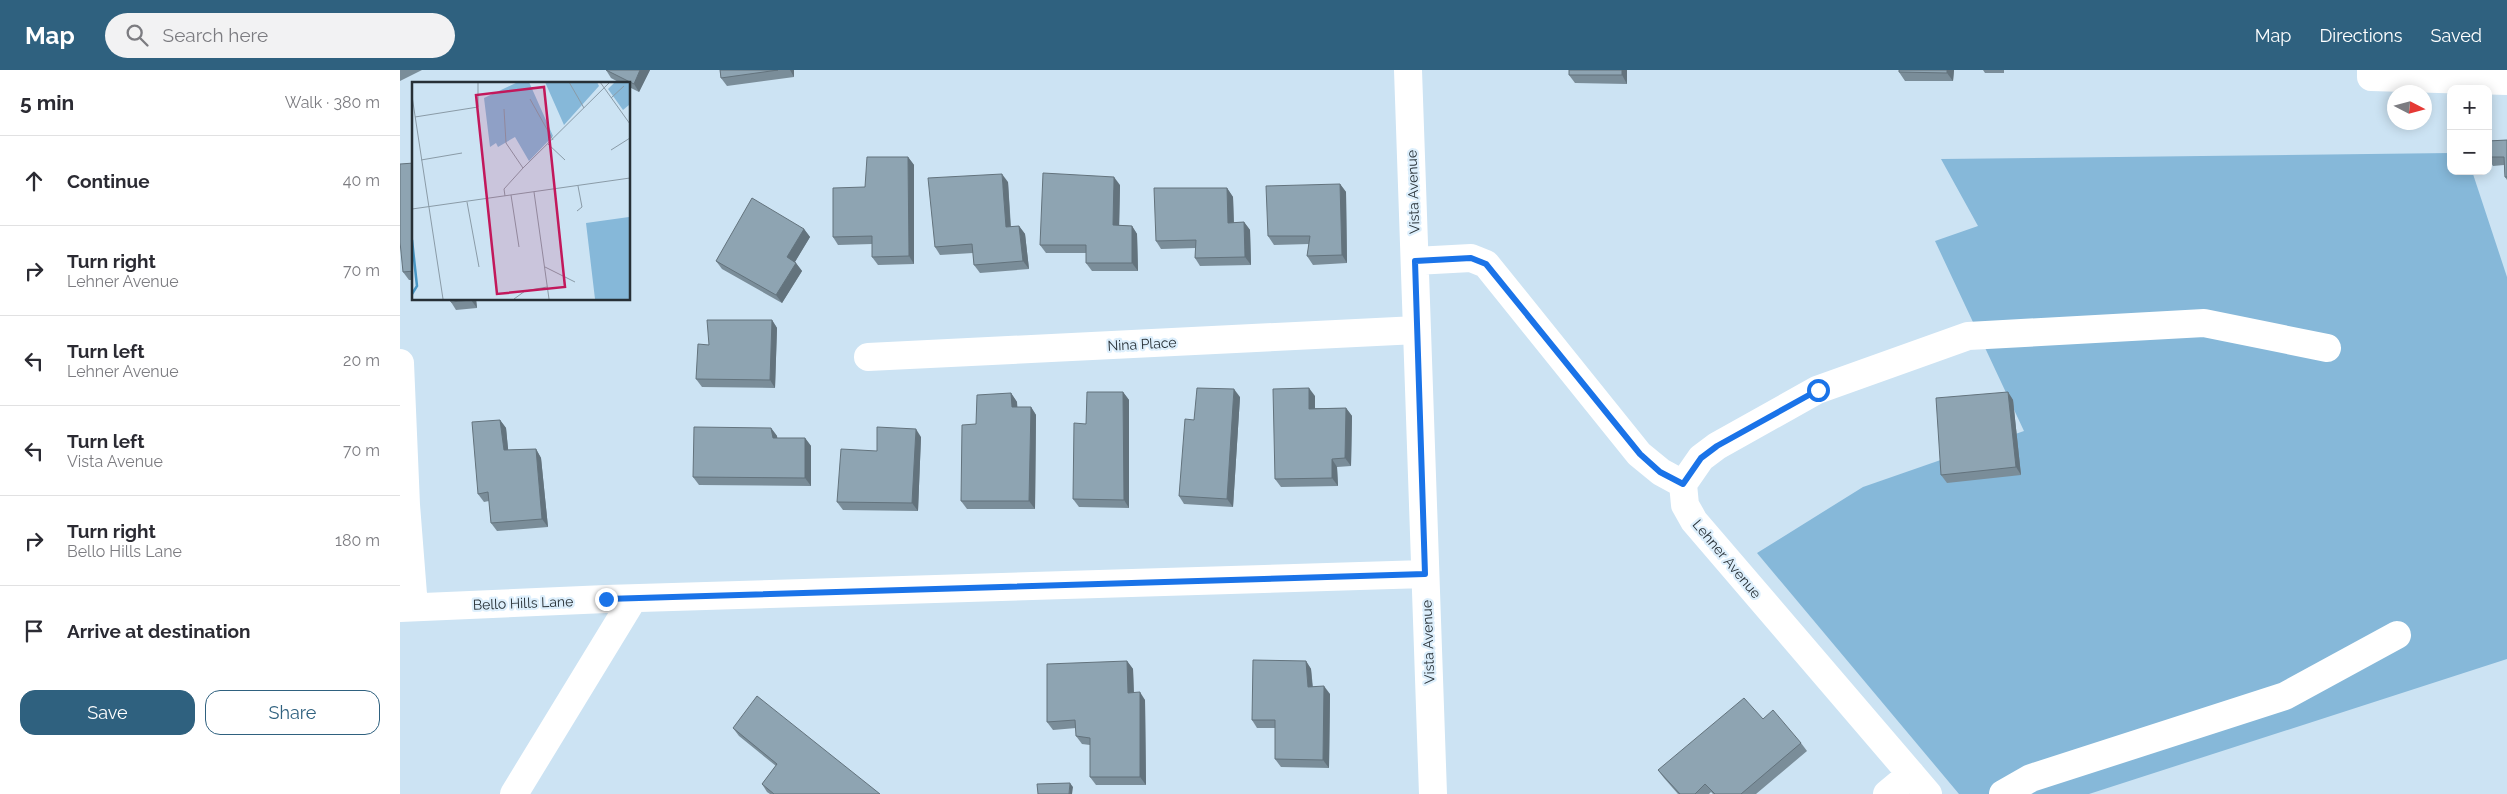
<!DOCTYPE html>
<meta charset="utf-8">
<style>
body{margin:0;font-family:Raleway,sans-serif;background:#f2f2f3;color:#2b2b33}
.controls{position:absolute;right:15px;top:15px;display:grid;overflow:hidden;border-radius:10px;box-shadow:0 2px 12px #0003}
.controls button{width:45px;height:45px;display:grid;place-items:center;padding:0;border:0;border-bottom:1px solid #e1e1e2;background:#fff;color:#2b2b33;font:25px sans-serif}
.compass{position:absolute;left:1987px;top:15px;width:45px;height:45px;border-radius:50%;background:#fff;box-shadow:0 2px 12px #0003;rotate:96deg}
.stop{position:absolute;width:15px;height:15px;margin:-11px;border:4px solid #1a73e8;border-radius:50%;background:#fff}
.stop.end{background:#1a73e8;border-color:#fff;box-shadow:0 1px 5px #0008}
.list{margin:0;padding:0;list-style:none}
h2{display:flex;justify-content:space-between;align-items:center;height:65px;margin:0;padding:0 20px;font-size:21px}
h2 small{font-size:16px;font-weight:400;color:#7c7c81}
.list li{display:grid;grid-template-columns:32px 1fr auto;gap:15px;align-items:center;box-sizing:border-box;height:90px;padding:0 20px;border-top:1px solid #e1e1e2}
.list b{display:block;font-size:19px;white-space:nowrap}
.list p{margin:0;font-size:16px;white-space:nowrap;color:#7c7c81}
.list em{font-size:16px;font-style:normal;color:#7c7c81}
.actions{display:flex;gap:10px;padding:15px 20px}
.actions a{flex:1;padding:11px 0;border:1px solid #2f617f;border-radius:15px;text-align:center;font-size:18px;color:#2f617f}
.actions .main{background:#2f617f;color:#fff}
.icon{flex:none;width:28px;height:28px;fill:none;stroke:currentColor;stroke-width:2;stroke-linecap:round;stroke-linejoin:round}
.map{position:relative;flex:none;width:2107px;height:724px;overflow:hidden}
header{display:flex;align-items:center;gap:30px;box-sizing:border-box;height:70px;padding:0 25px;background:#2f617f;color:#fff}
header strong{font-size:24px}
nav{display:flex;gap:28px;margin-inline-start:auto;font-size:18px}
.search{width:350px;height:45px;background:#f2f2f3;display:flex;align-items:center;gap:12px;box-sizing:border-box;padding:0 18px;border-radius:28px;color:#7c7c81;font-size:19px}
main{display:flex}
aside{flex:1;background:#fff}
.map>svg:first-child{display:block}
</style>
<header>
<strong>Map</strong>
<div class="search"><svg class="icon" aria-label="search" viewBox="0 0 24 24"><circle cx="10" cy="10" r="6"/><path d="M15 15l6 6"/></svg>Search here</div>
<nav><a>Map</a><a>Directions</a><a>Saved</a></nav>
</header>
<main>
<aside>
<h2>5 min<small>Walk · 380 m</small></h2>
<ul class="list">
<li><svg class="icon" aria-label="ahead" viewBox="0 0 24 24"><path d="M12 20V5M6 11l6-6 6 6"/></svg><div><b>Continue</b></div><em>40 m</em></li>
<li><svg class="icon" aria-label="right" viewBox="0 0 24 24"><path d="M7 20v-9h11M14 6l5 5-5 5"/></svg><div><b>Turn right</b><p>Lehner Avenue</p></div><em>70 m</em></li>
<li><svg class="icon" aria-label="left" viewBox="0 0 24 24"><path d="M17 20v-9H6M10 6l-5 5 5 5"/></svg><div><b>Turn left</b><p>Lehner Avenue</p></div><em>20 m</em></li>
<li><svg class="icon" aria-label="left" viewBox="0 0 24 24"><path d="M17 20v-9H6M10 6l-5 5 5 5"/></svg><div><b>Turn left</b><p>Vista Avenue</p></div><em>70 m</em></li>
<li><svg class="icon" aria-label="right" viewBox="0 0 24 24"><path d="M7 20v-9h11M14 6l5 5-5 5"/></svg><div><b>Turn right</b><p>Bello Hills Lane</p></div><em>180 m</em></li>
<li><svg class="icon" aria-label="arrive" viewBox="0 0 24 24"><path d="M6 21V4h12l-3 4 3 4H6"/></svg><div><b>Arrive at destination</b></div></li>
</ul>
<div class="actions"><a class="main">Save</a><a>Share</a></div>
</aside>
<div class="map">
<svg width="2107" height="724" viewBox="0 0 2107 724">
<rect width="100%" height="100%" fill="#cce3f3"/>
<path fill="#86b8d9" d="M 2051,83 L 2051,101 L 2072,101 L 2107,207 L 2107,589 L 1689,724 L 1559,724 L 1357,483 L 1463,417 L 1624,361 L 1535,171 L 1578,156 L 1541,89 Z"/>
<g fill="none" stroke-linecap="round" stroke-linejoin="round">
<path stroke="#fff" stroke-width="28" d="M 1008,0 L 1033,724
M 1971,0 L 1971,7 L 2107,11
M 1015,191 L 1071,188 L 1086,194 L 1239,384 L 1261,402 L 1283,414
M 468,287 L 1017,260
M 0,293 L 6,435 L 14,537
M 1283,414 L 1301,388 L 1317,376 L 1417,320 L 1568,266 L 1804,253 L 1927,278
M 1283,414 L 1285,435 L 1294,451 L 1528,724
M 0,538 L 206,529 L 1025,504
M 114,724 L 233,529
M 1487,724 L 1511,704
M 1603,724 L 1631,708 L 1885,626 L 1997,565"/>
</g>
<path fill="#7a8d99" d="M 0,0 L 22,0 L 0,11 Z
M 206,0 L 250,0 L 239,22 L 229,17 L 229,14 L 222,14 L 211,8 Z
M 320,0 L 394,0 L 394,7 L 327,16 L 321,8 Z
M 1227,0 L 1227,14 L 1175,13 L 1169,5 Z
M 1554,0 L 1553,11 L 1505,11 L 1499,2 Z
M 1583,0 L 1604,0 L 1604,3 L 1585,3 Z
M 2107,70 L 2107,110 L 2105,107 L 2104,95 L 2093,96 L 2088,88 L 2088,71 Z
M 508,87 L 514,95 L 514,194 L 478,195 L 472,187 L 472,174 L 438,175 L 433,167 L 465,117 Z
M 14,93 L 14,210 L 9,210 L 3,202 Z
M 608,112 L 611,157 L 619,156 L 625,164 L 629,199 L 580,203 L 574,195 L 573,183 L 540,185 L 535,177 Z
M 940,114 L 946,122 L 947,193 L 913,195 L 907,186 L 909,174 L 874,175 L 868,166 Z
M 720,115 L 719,155 L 732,156 L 737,164 L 738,201 L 692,201 L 686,193 L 686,183 L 646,183 L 640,175 Z
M 827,118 L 833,127 L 834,153 L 844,152 L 850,160 L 851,195 L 800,196 L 795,188 L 796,178 L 761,179 L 756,171 Z
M 404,159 L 410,167 L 395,192 L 402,201 L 382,233 L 322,199 L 316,191 Z
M 76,229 L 77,238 L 56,240 L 51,232 Z
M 372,250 L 377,258 L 375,318 L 302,317 L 296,309 Z
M 723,322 L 729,330 L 729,438 L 679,437 L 673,429 L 686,354 Z
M 1608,322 L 1613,330 L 1621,405 L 1547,413 L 1541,405 Z
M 611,323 L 617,332 L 617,337 L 631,337 L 636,345 L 635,439 L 567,439 L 561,431 L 576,354 Z
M 915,326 L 915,338 L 946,338 L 952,346 L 951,396 L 937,397 L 938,416 L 881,417 L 875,409 Z
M 840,327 L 833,437 L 784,434 L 779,426 L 794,350 Z
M 100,350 L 106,358 L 108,380 L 136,379 L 141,388 L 148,457 L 97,461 L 91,453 L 89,431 L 84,432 L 78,424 Z
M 371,358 L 377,366 L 377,368 L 405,368 L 411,376 L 411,416 L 299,415 L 293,407 Z
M 521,367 L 518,441 L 443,440 L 437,432 L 477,381 Z
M 727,591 L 733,599 L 734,623 L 745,630 L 746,715 L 696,715 L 690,707 L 690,675 L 682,674 L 676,666 L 676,658 L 653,660 L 647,652 Z
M 906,591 L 911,599 L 913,617 L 930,624 L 929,698 L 881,697 L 875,689 L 875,658 L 857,658 L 852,650 Z
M 1363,649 L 1401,673 L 1407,681 L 1356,724 L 1313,724 L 1311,722 L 1309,724 L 1278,724 L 1264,708 L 1258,700 Z
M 333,658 L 480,724 L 370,724 L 367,722 L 362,714 L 376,696 L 339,666 Z"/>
<path fill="#63737d" d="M 240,0 L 250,0 L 239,22 L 234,14 Z
M 390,0 L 394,0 L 394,7 Z
M 1222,0 L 1227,0 L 1227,14 L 1222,5 Z
M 1547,0 L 1554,0 L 1553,11 L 1547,3 Z
M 508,87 L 514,95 L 514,194 L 509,186 Z
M 602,104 L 608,112 L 611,165 L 606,157 Z
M 714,107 L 720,115 L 719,163 L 713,155 Z
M 940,114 L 946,122 L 947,193 L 942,185 Z
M 827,118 L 833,127 L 834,161 L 828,153 Z
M 844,152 L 850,160 L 851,195 L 845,187 Z
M 619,156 L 625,164 L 629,199 L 623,191 Z
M 732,156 L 737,164 L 738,201 L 732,193 Z
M 404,159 L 410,167 L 393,195 L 387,187 Z
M 396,193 L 402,201 L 382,233 L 376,225 Z
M 71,229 L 76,229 L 77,238 L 71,230 Z
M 372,250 L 377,258 L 375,318 L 370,310 Z
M 909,318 L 915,326 L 915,347 L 909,339 Z
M 834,319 L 840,327 L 833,437 L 827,429 Z
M 723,322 L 729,330 L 729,438 L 724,430 Z
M 1608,322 L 1613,330 L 1621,405 L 1616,397 Z
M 611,323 L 617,332 L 618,345 L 612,337 Z
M 631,337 L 636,345 L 635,439 L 629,431 Z
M 946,338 L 952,346 L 951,396 L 945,388 Z
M 100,350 L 106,358 L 109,388 L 104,380 Z
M 371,358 L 377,366 L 379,376 L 373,368 Z
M 516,359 L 521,367 L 518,441 L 512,433 Z
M 405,368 L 411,376 L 411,416 L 405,408 Z
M 136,379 L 141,388 L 148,457 L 142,449 Z
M 932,389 L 937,397 L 938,416 L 932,408 Z
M 727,591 L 733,599 L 734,631 L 728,623 Z
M 906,591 L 911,599 L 913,625 L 908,617 Z
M 924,616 L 930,624 L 929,698 L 923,690 Z
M 740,622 L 745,630 L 746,715 L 740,707 Z
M 670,713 L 673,717 L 672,724 L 669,724 Z"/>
<path fill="#8ea4b2" stroke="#63737d" d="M 206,0 L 240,0 L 234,14 Z
M 320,0 L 378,0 L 321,8 Z
M 1169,0 L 1222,0 L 1222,5 L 1169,5 Z
M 1499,0 L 1547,0 L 1547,3 L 1499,2 Z
M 2107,70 L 2107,107 L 2105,107 L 2104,87 L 2088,87 L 2088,71 Z
M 467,87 L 508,87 L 509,186 L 472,187 L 472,166 L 433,167 L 433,118 L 465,117 Z
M 14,93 L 14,201 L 3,202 L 0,172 L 0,94 Z
M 643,103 L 714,107 L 713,155 L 732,156 L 732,193 L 686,193 L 686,175 L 640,175 Z
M 602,104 L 606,157 L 619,156 L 623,191 L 574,195 L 572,174 L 535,177 L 528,108 Z
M 940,114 L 942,185 L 907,186 L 910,166 L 868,166 L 866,116 Z
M 754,118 L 827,118 L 828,153 L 844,152 L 845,187 L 795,188 L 796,170 L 756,171 Z
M 352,128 L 404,159 L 387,187 L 396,193 L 376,225 L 316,191 Z
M 50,229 L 71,229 L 71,230 L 51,232 Z
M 307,250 L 372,250 L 370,310 L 296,309 L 298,274 L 309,275 Z
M 797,318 L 834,319 L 827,429 L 779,426 L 785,349 L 794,350 Z
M 909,318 L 909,339 L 946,338 L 945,388 L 932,389 L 932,408 L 875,409 L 873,319 Z
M 687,322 L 723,322 L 724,430 L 673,429 L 674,353 L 686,354 Z
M 1608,322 L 1616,397 L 1541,405 L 1536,328 Z
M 611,323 L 612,337 L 631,337 L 629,431 L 561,431 L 562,355 L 576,354 L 577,325 Z
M 100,350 L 104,380 L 136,379 L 142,449 L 91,453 L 88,422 L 78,424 L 72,352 Z
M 294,357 L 371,358 L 373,368 L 405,368 L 405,408 L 293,407 Z
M 477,357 L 516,359 L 512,433 L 437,432 L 441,379 L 477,381 Z
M 853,590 L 906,591 L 908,617 L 924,616 L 923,690 L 875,689 L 875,650 L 852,650 Z
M 727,591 L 728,623 L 740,622 L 740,707 L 690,707 L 690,668 L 676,666 L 675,650 L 647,652 L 647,594 Z
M 357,626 L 480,724 L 374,724 L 362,714 L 377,694 L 333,658 Z
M 1344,628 L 1363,649 L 1373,640 L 1401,673 L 1341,724 L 1315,724 L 1305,714 L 1295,724 L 1280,724 L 1258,700 Z
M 670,713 L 669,724 L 638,724 L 637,714 Z"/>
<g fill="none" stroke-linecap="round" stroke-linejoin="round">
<path stroke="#1a73e8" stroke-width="6" d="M 206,529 L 1025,504 L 1015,191 L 1071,188 L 1086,194 L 1240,384 L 1260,402 L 1283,414 L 1301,388 L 1317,376 L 1418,320"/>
</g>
<g text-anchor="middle" stroke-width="4.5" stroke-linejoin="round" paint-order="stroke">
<g font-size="14" fill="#273036" stroke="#ddeffc">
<text transform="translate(1013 122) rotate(-92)" y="5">Vista Avenue</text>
<text transform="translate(742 274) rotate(-3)" y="5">Nina Place</text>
<text transform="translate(1327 489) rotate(50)" y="5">Lehner Avenue</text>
<text transform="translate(123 533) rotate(-2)" y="5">Bello Hills Lane</text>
<text transform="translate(1028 572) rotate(-92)" y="5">Vista Avenue</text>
</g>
</g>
<g transform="translate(12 12)">
<rect width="218" height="218" fill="#cce3f3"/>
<path d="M 106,0 L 117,0 L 141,54 L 117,79 L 103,55 L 86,65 L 84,61 L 78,65 L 72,16 ZM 133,0 L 185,0 L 187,4 L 152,43 ZM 203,0 L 217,0 L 217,23 L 211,28 L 196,7 ZM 217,135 L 217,217 L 183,217 L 174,141 Z" fill="#86b8d9"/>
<path fill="none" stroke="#4997c5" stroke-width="2.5" d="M 0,158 L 5,204 L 0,212"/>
<path fill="none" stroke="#8a9ba7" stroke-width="1" d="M 157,0 L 172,26M 188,0 L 218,42M 0,14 L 31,217M 199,16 L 212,4M 118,17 L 141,58M 92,27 L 94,61 L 111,86M 3,35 L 66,25 L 66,0M 136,62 L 153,78M 199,68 L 218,56M 9,78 L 50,71M 122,110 L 137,217M 99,113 L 107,165M 93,114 L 92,107 L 111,86 L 198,0M 55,120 L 67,185M 0,127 L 218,96M 165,129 L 170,125 L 166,104M 133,185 L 163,200M 102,217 L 113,209 L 135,205"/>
<path fill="#c2185b" fill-opacity="0.15" stroke="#c2185b" stroke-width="2.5" d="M 132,5 L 153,205 L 85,212 L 64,13 Z"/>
<rect width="218" height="218" fill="none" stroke="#273036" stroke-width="2.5"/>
</g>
</svg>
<div class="controls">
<button>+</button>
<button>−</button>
</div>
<svg class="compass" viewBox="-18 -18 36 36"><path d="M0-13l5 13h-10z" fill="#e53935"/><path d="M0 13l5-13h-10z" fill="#7c7c81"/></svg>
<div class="stop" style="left:1418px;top:320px"></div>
<div class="stop end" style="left:206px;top:529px"></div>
</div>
</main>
